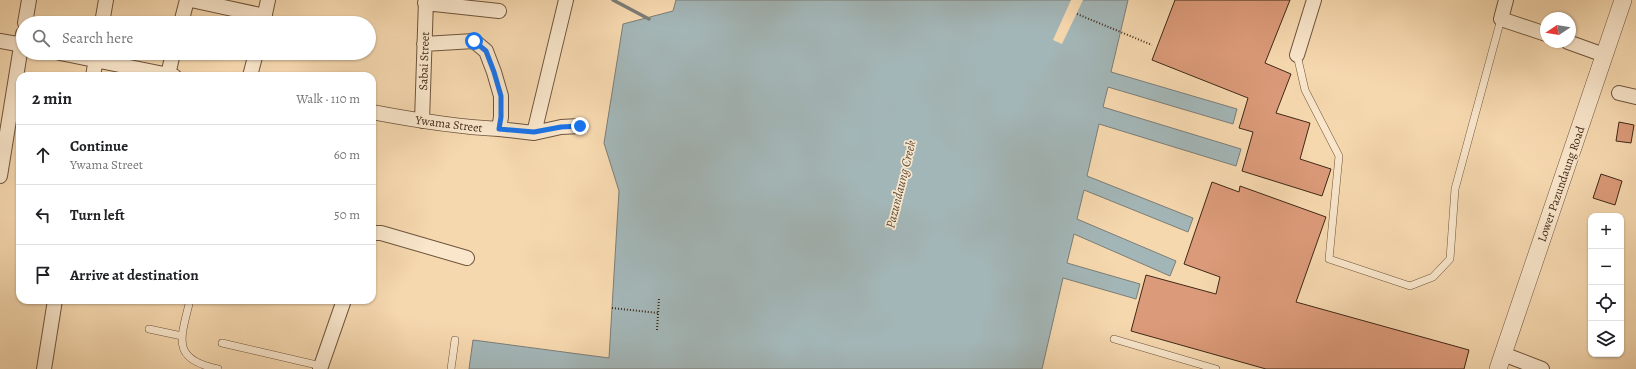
<!DOCTYPE html>
<meta charset="utf-8">
<style>
body{margin:0;font-family:Alegreya,serif;background:#f2f2f2;color:#202124}
.controls{position:absolute;right:12px;bottom:12px;display:grid;overflow:hidden;border-radius:8px;box-shadow:0 1px 3px #0004}
.controls button{width:36px;height:36px;display:grid;place-items:center;padding:0;border:0;border-bottom:1px solid #e0e0e0;background:#fff;color:#202124;font:20px sans-serif}
.compass{position:absolute;left:1540px;top:12px;width:36px;height:36px;border-radius:50%;background:#fff;box-shadow:0 1px 3px #0004;rotate:258deg}
.stop{position:absolute;width:12px;height:12px;margin:-9px;border:3px solid #1a73e8;border-radius:50%;background:#fff}
.stop.end{background:#1a73e8;border-color:#fff;box-shadow:0 1px 4px #0008}
.list{margin:0;padding:0;list-style:none}
h2{display:flex;justify-content:space-between;align-items:center;height:52px;margin:0;padding:0 16px;font-size:17px}
h2 small{font-size:13px;font-weight:400;color:#757577}
.list li{display:grid;grid-template-columns:26px 1fr auto;gap:12px;align-items:center;box-sizing:border-box;height:60px;padding:0 16px;border-top:1px solid #e0e0e0}
.list b{display:block;font-size:15px;white-space:nowrap}
.list p{margin:0;font-size:13px;white-space:nowrap;color:#757577}
.list em{font-size:13px;font-style:normal;color:#757577}
.icon{flex:none;width:22px;height:22px;fill:none;stroke:currentColor;stroke-width:2;stroke-linecap:round;stroke-linejoin:round}
.map{position:relative;flex:none;width:1636px;height:369px;overflow:hidden}
.search{position:absolute;background:#fff;box-shadow:0 1px 3px #0004;left:16px;top:16px;width:360px;height:44px;display:flex;align-items:center;gap:10px;box-sizing:border-box;padding:0 14px;border-radius:22px;color:#757577;font-size:15px}
.panel{position:absolute;background:#fff;box-shadow:0 1px 3px #0004;left:16px;top:72px;width:360px;height:232px;border-radius:12px}
.map>svg:first-child{display:block}
</style>
<div class="map">
<svg width="1636" height="369" viewBox="0 0 1636 369">
<rect width="100%" height="100%" fill="#f6d8af"/>
<filter id="stains"><feTurbulence type="fractalNoise" baseFrequency=".005" numOctaves="4"/><feColorMatrix values="0 0 0 0 .2 0 0 0 0 .09 0 0 0 0 .02 0 0 0 .5 -.17"/></filter>
<radialGradient id="worn" r=".72"><stop offset=".6" stop-color="#630" stop-opacity="0"/><stop offset="1" stop-color="#630" stop-opacity=".3"/></radialGradient>
<path fill="#a3b6b7" stroke="#7b7d77" d="M 676,0 L 1128,0 L 1111,72 L 1237,109 L 1233,124 L 1108,87 L 1103,107 L 1241,149 L 1236,166 L 1099,124 L 1087,176 L 1193,218 L 1188,232 L 1084,190 L 1077,219 L 1176,261 L 1170,276 L 1074,234 L 1067,263 L 1140,284 L 1136,299 L 1063,278 L 1042,369 L 469,369 L 473,340 L 609,358 L 619,191 L 604,143 L 623,24 L 673,11 Z"/>
<path fill="#f6d8af" d="M 1071,0 L 1083,0 L 1062,44 L 1053,40 Z"/>
<g fill="none" stroke-linecap="round" stroke-linejoin="round">
<path stroke="#7b7d77" stroke-width="3.5" d="M 613,0 L 649,19"/>
</g>
<path fill="#db9a79" stroke="#402816" d="M 1175,0 L 1290,0 L 1265,63 L 1291,74 L 1276,113 L 1310,123 L 1300,159 L 1331,169 L 1322,196 L 1242,171 L 1253,132 L 1239,128 L 1248,98 L 1152,60 Z
M 1619,122 L 1634,125 L 1631,143 L 1616,141 Z
M 1601,174 L 1622,181 L 1615,205 L 1593,198 Z
M 1212,182 L 1239,192 L 1240,186 L 1326,217 L 1296,302 L 1469,350 L 1464,369 L 1266,369 L 1131,331 L 1146,275 L 1216,294 L 1220,277 L 1184,264 Z"/>
<g fill="none" stroke-linecap="round" stroke-linejoin="round">
<defs>
<path id="service" d="M 1297,55 L 1305,90 L 1339,156 L 1329,259 L 1410,286 L 1433,277 L 1450,259 L 1455,189 L 1501,19
M 190,300 C 181,338 170,359 218,369
M 149,329 L 182,336
M 1114,339 L 1216,369
M 222,343 L 321,366
M 451,369 L 455,340"/>
<path id="minor" d="M 191,0 L 265,16
M 1506,0 L 1501,19 L 1546,34
M 425,3 L 499,11
M 25,23 L 29,0
M 102,23 L 106,0
M 181,23 L 187,0
M 263,23 L 268,0
M 0,41 L 23,45
M 1568,42 L 1604,55
M 60,53 L 174,76
M 1297,55 L 1314,0
M 168,75 L 173,53
M 93,76 L 97,53
M 250,76 L 256,53
M 1619,93 L 1636,97
M 372,112 C 414,120 456,127 499,129 L 501,117 L 501,96 L 494,72 L 486,51 L 474,41 L 424,44
M 422,121 L 426,0
M 499,129 L 534,133 L 561,127 L 580,126
M 534,133 L 566,0
M 0,176 L 23,34
M 372,233 L 381,233 L 467,258
M 1503,354 L 1542,369
M 44,369 L 55,300
M 320,369 L 344,300"/>
<path id="tertiary" d="M 1498,369 L 1623,0"/>
</defs>
<use href="#service" stroke="#6e543c" stroke-width="8"/>
<use href="#minor" stroke="#6e543c" stroke-width="16"/>
<use href="#tertiary" stroke="#6e543c" stroke-width="18"/>
<path stroke="#402816" stroke-width="2" stroke-dasharray="1 2" stroke-linecap="butt" d="M 1077,14 L 1152,45
M 612,308 L 658,313
M 657,330 L 659,298"/>
<use href="#service" stroke="#f9e6cb" stroke-width="7"/>
<use href="#minor" stroke="#f9e6cb" stroke-width="14"/>
<use href="#tertiary" stroke="#f9e6cb" stroke-width="17"/>
</g>
<g fill="none" stroke-linecap="round" stroke-linejoin="round">
<path stroke="#1a73e8" stroke-width="5" d="M 474,41 L 486,51 L 494,72 L 501,96 L 501,117 L 499,129 L 534,132 L 561,127 L 580,126"/>
</g>
<g text-anchor="middle" stroke-width="3.5" stroke-linejoin="round" paint-order="stroke">
<g font-size="12" fill="#402816" stroke="#f9e6cb">
<text transform="translate(424 61) rotate(-88)" y="4">Sabai Street</text>
<text transform="translate(449 124) rotate(7)" y="4">Ywama Street</text>
<text transform="translate(1561 184) rotate(-71)" y="4">Lower Pazundaung Road</text>
</g>
<g font-size="13" font-style="italic" fill="#594c3e" stroke="#f9e6cb">
<text transform="translate(900 184) rotate(-76)" y="5">Pazundaung Creek</text>
</g>
</g>
<rect width="100%" height="100%" filter="url(#stains)"/>
<rect width="100%" height="100%" fill="url(#worn)"/>
</svg>
<div class="controls">
<button>+</button>
<button>−</button>
<button><svg class="icon" aria-label="locate" viewBox="0 0 24 24"><circle cx="12" cy="12" r="6"/><path d="M12 2v4M12 18v4M2 12h4M18 12h4"/></svg></button>
<button><svg class="icon" aria-label="layers" viewBox="0 0 24 24"><path d="M12 4l9 5-9 5-9-5zM3 14l9 5 9-5"/></svg></button>
</div>
<svg class="compass" viewBox="-18 -18 36 36"><path d="M0-13l5 13h-10z" fill="#e53935"/><path d="M0 13l5-13h-10z" fill="#757577"/></svg>
<div class="stop" style="left:474px;top:41px"></div>
<div class="stop end" style="left:580px;top:126px"></div>
<div class="search"><svg class="icon" aria-label="search" viewBox="0 0 24 24"><circle cx="10" cy="10" r="6"/><path d="M15 15l6 6"/></svg>Search here</div>
<section class="panel">
<h2>2 min<small>Walk · 110 m</small></h2>
<ul class="list">
<li><svg class="icon" aria-label="ahead" viewBox="0 0 24 24"><path d="M12 20V5M6 11l6-6 6 6"/></svg><div><b>Continue</b><p>Ywama Street</p></div><em>60 m</em></li>
<li><svg class="icon" aria-label="left" viewBox="0 0 24 24"><path d="M17 20v-9H6M10 6l-5 5 5 5"/></svg><div><b>Turn left</b></div><em>50 m</em></li>
<li><svg class="icon" aria-label="arrive" viewBox="0 0 24 24"><path d="M6 21V4h12l-3 4 3 4H6"/></svg><div><b>Arrive at destination</b></div></li>
</ul>
</section>
</div>
